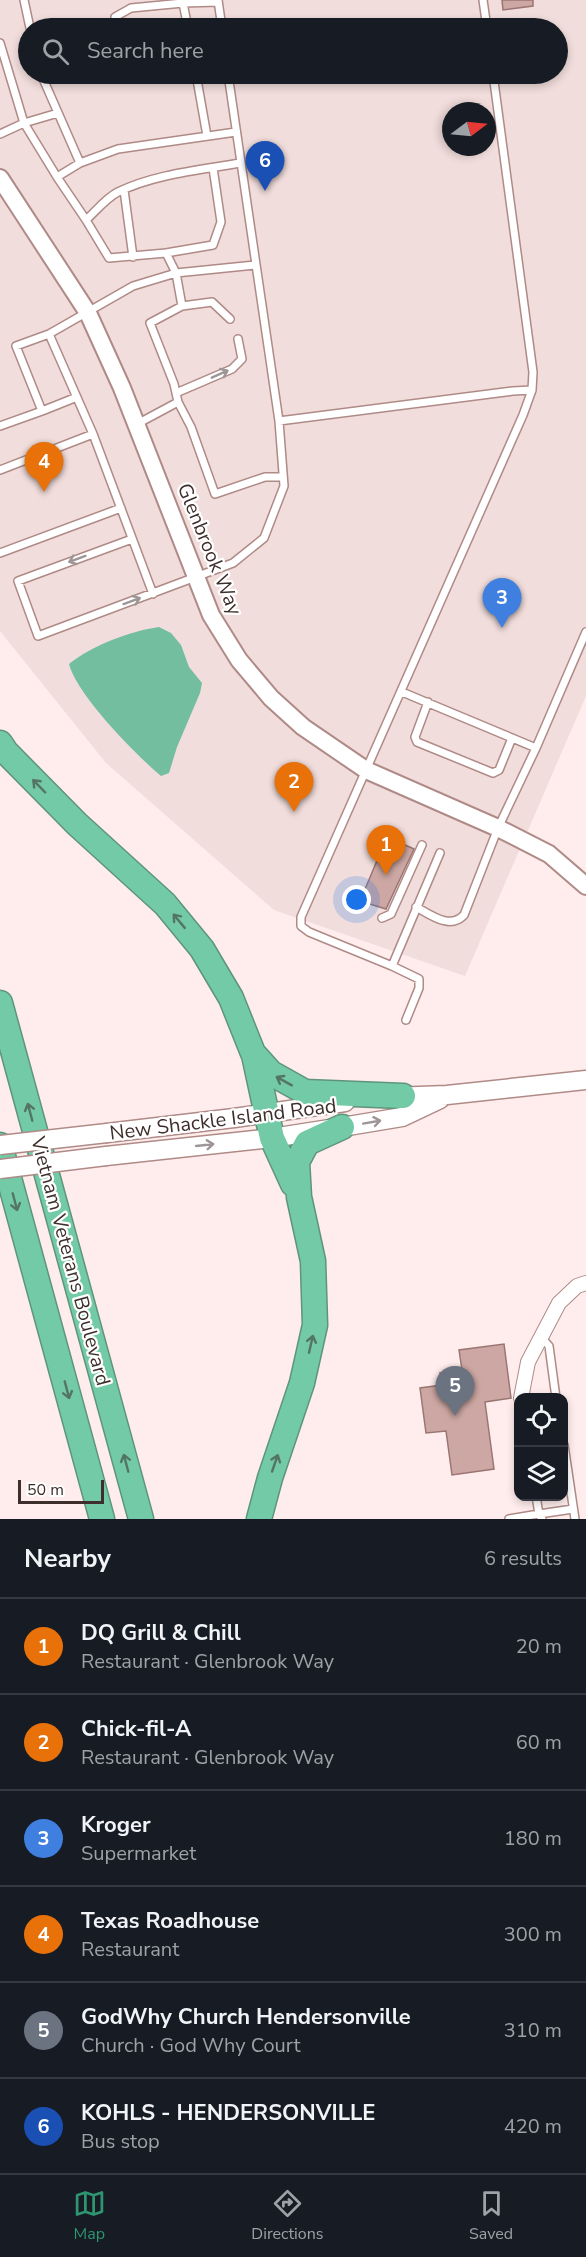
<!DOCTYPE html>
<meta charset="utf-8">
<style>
body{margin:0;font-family:"Nunito Sans",sans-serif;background:#242831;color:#f1f3f6}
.controls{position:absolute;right:18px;bottom:18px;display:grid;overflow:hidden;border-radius:12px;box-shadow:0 3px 9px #0003}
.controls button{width:54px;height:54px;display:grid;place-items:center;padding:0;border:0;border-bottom:2px solid #363941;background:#171b24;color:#f1f3f6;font:30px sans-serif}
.compass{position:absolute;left:442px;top:102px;width:54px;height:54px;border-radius:50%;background:#171b24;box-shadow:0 3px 9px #0003;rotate:74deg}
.scale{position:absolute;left:18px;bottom:15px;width:86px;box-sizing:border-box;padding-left:6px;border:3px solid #3d2e2c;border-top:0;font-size:16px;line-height:21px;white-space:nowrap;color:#3d2e2c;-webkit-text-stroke:4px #fff;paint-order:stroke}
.you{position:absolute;left:357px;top:900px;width:21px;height:21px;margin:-15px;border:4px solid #fff;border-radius:50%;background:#1a73e8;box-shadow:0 0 0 9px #1a73e833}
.badge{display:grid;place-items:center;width:39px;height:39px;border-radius:50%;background:#2f9470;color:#fff;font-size:20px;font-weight:700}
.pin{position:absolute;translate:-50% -50px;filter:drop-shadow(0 2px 3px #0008)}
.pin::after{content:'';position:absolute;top:32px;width:21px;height:18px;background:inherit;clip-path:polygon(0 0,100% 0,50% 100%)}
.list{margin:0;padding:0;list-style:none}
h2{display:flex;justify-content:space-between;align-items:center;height:78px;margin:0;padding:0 24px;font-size:26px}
h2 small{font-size:20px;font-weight:400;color:#9ea1a6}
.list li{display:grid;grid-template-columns:39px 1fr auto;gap:18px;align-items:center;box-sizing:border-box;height:96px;padding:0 24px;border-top:2px solid #363941}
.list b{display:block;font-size:22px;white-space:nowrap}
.list p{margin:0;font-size:20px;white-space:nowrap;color:#9ea1a6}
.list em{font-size:20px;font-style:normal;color:#9ea1a6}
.icon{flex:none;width:33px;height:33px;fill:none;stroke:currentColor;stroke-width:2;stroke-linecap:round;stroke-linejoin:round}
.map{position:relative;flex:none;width:586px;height:1519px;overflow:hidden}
.search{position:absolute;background:#171b24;box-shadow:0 3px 9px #0003;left:18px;right:18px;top:18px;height:66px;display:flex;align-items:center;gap:15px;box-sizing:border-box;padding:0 21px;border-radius:33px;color:#9ea1a6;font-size:22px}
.sheet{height:654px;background:#171b24}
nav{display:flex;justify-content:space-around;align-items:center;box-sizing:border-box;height:84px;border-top:2px solid #363941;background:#171b24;font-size:16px;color:#9ea1a6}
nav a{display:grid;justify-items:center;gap:3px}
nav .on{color:#2f9470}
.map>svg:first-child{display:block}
</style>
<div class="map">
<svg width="586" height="1519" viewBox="0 0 586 1519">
<rect width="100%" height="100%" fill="#feedec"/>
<path fill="#f1dddb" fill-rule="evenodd" d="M 0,0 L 586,0 L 586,696 L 465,976 L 274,910 L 106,763 L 0,631 ZM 28,28 L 558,28 L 558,74 L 28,74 ZM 451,111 L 487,111 L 487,147 L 451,147 Z"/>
<path fill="#73be9e" d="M 159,627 L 171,633 L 181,645 L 189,667 L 202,683 L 200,693 L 177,747 L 169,773 L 161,776 C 135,754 77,695 69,664 C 91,646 130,631 159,627 Z"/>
<path fill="#cda7a3" stroke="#9a7673" stroke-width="1.5" d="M 502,0 L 533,0 L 533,6 L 503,10 Z
M 387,837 L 414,849 L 386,909 L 360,901 Z
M 504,1344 L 511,1398 L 485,1402 L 494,1469 L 452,1475 L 446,1431 L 426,1433 L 420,1388 L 442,1385 L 440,1373 L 462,1370 L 459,1350 Z"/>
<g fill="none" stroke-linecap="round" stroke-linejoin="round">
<defs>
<path id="service" d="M 24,0 L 30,28
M 184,0 L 183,3 L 218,2
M 218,0 L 222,28
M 483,0 L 487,28
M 116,28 L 115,17 L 131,8 L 183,3 L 188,28
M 0,43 L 24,123 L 0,134
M 41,74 L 80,163
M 196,74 L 207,136
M 58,113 L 24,123 L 57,177 L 80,163 L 118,149 L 236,132
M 57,177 L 86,220 L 109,258 L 166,253 L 176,273 L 182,306 L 150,323 L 174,384 L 178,402 L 137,424
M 124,190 L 133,257
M 86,220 C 96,211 106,198 118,192 C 155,174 200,170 240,163
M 166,253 L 213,245 L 221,222 L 213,168
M 182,306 L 212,302 L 230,319
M 176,393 L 232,369 L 242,359 L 238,339
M 178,402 L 191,427 L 215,494 L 265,477 L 283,477
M 42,411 L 77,397
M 279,421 L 513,391 L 532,390
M 0,426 L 42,411 L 16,346 L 49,334
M 93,434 L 49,334 L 133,286 L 176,273 L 255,265
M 0,470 L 93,434 L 153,594
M 132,539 L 18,581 L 38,636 L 233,563 L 264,538 L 284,486 L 279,421 L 228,74
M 0,553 L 121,508
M 402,692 L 536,748 L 498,828 L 464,915 C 450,930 431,915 416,907
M 428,702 L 415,737 L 417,742 L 493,773 L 499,770 L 512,738
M 536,748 L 586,632
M 382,918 L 391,914 L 422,845
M 392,966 L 309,932 L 301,926 L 301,917 L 523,415 L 532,390 L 533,372 L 493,74
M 406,1020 L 419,988 L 419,979 L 392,966 L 440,853
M 541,1337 L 549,1346 L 556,1398
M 564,1445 L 575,1519
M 509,1519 L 539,1514 L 536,1496
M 542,1519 L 539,1514 L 573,1509"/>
<path id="minor" d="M 521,1398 L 528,1362 L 559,1303 L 577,1286 L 586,1283"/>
<path id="tertiary" d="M 0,178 L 88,313 L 122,388 L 211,615 L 239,660 L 271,698 L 303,727 L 366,770 L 498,828 L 549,854 L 586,886"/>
<path id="secondary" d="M 391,1097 L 447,1095 L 586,1080
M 107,1133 L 234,1118 L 345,1102
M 106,1156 L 272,1138 L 342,1127 L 402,1117 L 440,1099"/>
<path id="motorway" d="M 0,743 L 6,752 L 77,824 L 165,904 L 202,949 L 231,998 L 253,1053 L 271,1073 L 305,1092 L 403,1096
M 0,1003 L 141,1519
M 254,1055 L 272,1138 L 293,1184
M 0,1145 L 102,1519
M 259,1519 L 270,1478 L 302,1383 L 315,1325 L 313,1261 L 299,1197 L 297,1162 L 307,1143 L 342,1127"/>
</defs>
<use href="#service" stroke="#af8a86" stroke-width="10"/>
<use href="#minor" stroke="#af8a86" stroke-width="16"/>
<use href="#tertiary" stroke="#af8a86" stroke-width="20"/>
<use href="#secondary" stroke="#af8a86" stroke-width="21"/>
<use href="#motorway" stroke="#5f947b" stroke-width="27"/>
<use href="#service" stroke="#fff" stroke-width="7"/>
<use href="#minor" stroke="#fff" stroke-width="14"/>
<use href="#tertiary" stroke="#fff" stroke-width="16"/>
<use href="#secondary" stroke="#fff" stroke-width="18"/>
<use href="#motorway" stroke="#72cba6" stroke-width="24"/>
<defs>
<path id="secondary-bridge" d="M 0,1145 L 107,1133
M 0,1169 L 106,1156"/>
</defs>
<use href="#secondary-bridge" stroke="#af8a86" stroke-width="21" stroke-linecap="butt"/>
<use href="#secondary-bridge" stroke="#fff" stroke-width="18"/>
</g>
<defs><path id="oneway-shaft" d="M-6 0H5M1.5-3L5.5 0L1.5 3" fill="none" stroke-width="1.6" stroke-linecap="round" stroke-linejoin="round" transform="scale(1.5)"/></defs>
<g stroke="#9e9696">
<use href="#oneway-shaft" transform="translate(220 374) rotate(-24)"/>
<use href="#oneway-shaft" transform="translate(77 559) rotate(160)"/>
<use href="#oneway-shaft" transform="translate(132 601) rotate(-20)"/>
<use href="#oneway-shaft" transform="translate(372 1122) rotate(-10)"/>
<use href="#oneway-shaft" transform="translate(205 1145) rotate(-6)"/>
</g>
<g stroke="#557563">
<use href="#oneway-shaft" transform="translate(39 786) rotate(-134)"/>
<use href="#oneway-shaft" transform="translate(179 921) rotate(-130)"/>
<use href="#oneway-shaft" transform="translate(284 1081) rotate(-151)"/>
<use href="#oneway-shaft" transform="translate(30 1112) rotate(-105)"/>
<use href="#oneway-shaft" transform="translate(15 1202) rotate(75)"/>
<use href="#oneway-shaft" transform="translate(311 1344) rotate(-77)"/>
<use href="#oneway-shaft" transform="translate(67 1390) rotate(75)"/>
<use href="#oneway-shaft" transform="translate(126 1463) rotate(-105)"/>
<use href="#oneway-shaft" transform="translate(275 1463) rotate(-71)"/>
</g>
<g text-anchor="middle" stroke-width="4.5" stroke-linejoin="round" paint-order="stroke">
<g font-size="20" fill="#3d2e2c" stroke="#fff">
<text transform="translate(210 549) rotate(68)" y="7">Glenbrook Way</text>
<text transform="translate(223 1119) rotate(-7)" y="7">New Shackle Island Road</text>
<text transform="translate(71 1261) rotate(75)" y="7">Vietnam Veterans Boulevard</text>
</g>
</g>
</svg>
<div class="controls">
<button><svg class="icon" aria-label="locate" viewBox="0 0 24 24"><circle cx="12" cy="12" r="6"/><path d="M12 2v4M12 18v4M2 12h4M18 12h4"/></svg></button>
<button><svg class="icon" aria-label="layers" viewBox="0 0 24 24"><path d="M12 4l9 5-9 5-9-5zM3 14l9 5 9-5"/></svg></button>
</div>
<svg class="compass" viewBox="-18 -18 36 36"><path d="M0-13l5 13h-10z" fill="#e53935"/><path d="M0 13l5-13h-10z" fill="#9ea1a6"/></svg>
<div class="scale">50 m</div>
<div class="you"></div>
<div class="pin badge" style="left:386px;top:875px;background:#e8710a">1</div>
<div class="pin badge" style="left:294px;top:812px;background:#e8710a">2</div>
<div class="pin badge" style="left:502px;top:628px;background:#3f7fe0">3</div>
<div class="pin badge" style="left:44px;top:492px;background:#e8710a">4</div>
<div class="pin badge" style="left:455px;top:1416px;background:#6b7280">5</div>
<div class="pin badge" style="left:265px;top:191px;background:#1a4fb4">6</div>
<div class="search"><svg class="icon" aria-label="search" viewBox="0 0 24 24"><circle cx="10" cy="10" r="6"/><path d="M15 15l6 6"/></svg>Search here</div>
</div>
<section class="sheet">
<h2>Nearby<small>6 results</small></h2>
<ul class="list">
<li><span class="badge" style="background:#e8710a">1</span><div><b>DQ Grill &amp; Chill</b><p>Restaurant · Glenbrook Way</p></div><em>20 m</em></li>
<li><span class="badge" style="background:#e8710a">2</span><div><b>Chick-fil-A</b><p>Restaurant · Glenbrook Way</p></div><em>60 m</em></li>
<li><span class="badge" style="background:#3f7fe0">3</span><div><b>Kroger</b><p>Supermarket</p></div><em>180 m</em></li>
<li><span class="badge" style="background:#e8710a">4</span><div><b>Texas Roadhouse</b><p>Restaurant</p></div><em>300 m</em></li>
<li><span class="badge" style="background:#6b7280">5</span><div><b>GodWhy Church Hendersonville</b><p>Church · God Why Court</p></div><em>310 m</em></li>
<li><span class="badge" style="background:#1a4fb4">6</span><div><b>KOHLS - HENDERSONVILLE</b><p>Bus stop</p></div><em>420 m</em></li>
</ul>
</section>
<nav>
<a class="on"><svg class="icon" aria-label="map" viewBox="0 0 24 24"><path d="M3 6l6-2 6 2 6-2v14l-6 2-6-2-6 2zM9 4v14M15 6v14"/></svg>Map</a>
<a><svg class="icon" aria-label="directions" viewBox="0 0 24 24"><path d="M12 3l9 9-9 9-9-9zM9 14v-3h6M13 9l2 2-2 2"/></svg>Directions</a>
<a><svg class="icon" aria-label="saved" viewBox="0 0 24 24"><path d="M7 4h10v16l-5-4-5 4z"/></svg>Saved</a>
</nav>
